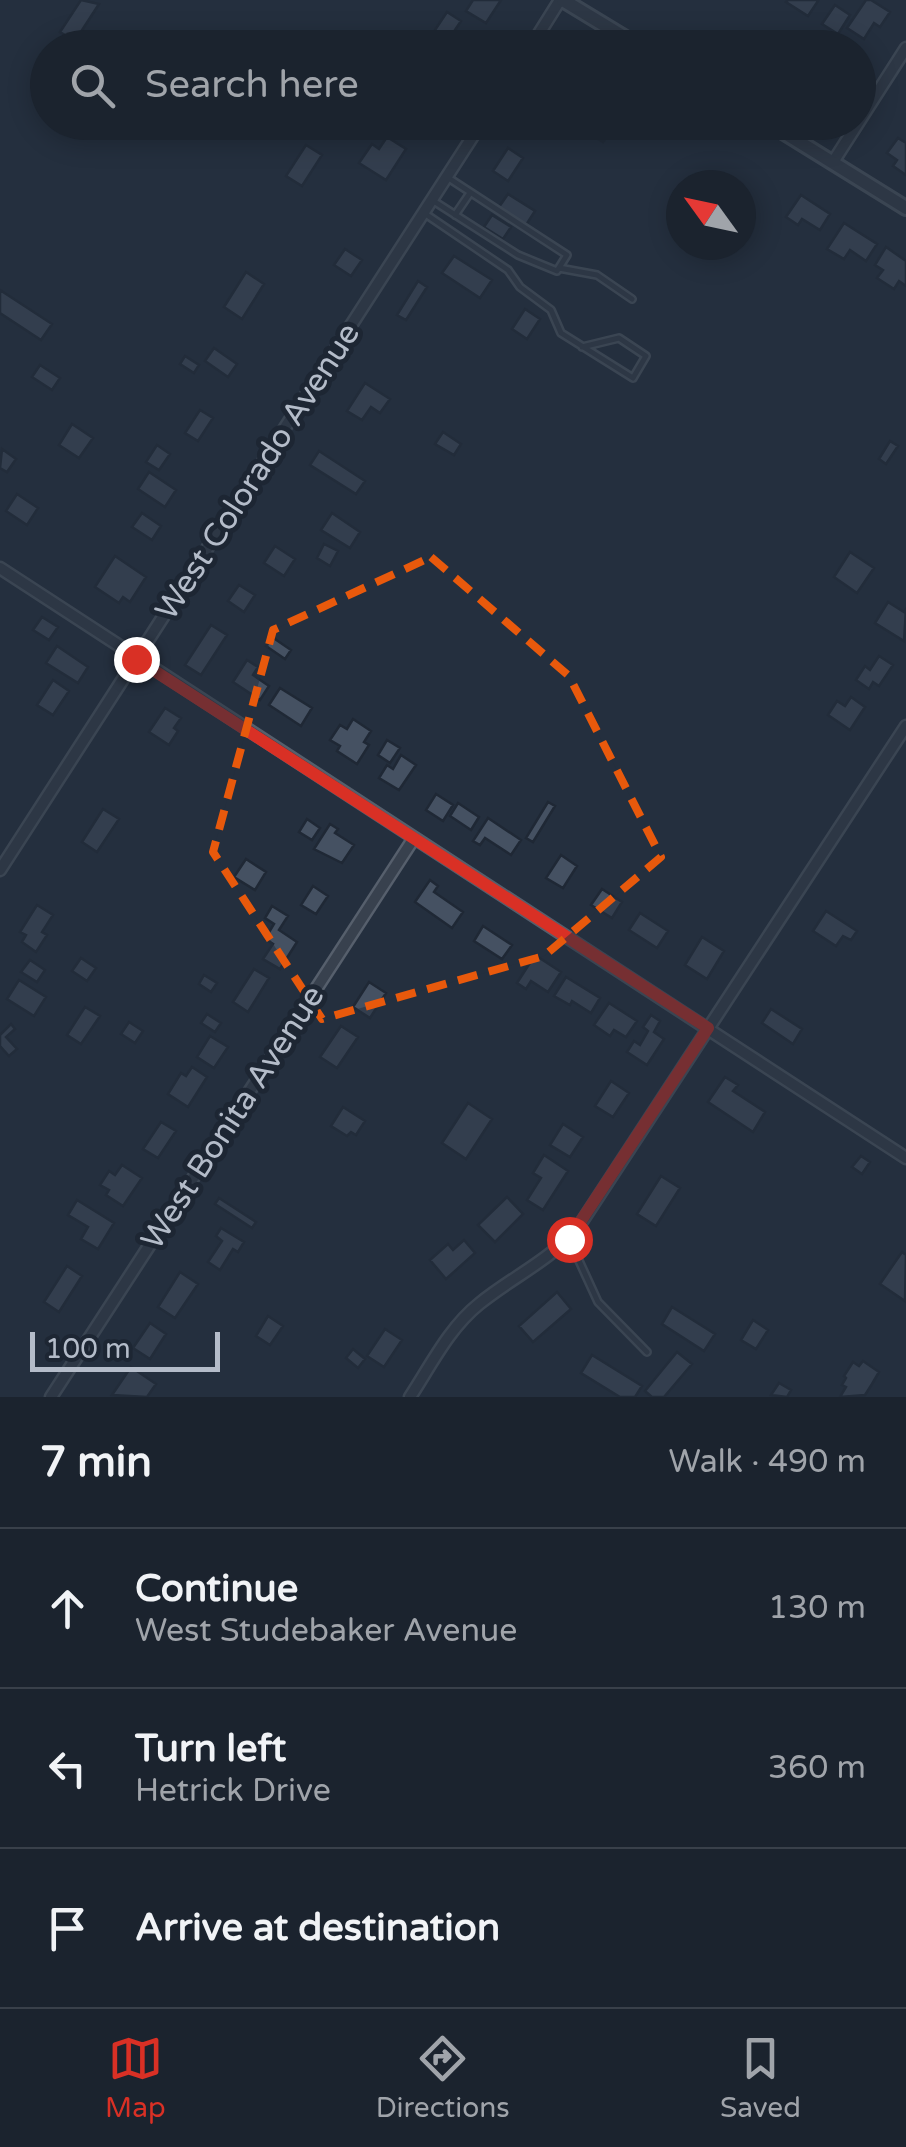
<!DOCTYPE html>
<meta charset="utf-8">
<style>
body{margin:0;font-family:"Varela Round",sans-serif;background:#242b36;color:#f1f3f6}
.compass{position:absolute;left:666px;top:170px;width:90px;height:90px;border-radius:50%;background:#1b232e;box-shadow:0 5px 25px #0003;rotate:303deg}
.scale{position:absolute;left:30px;bottom:25px;width:190px;box-sizing:border-box;padding-left:10px;border:5px solid #b4bcc9;border-top:0;font-size:28px;line-height:35px;white-space:nowrap;color:#b4bcc9;-webkit-text-stroke:8px #1d2633;paint-order:stroke}
.stop{position:absolute;width:30px;height:30px;margin:-22px;border:8px solid #d93025;border-radius:50%;background:#fff}
.stop.end{background:#d93025;border-color:#fff;box-shadow:0 2px 10px #0008}
.list{margin:0;padding:0;list-style:none}
h2{display:flex;justify-content:space-between;align-items:center;height:130px;margin:0;padding:0 40px;font-size:42px}
h2 small{font-size:32px;font-weight:400;color:#a0a4aa}
.list li{display:grid;grid-template-columns:65px 1fr auto;gap:30px;align-items:center;box-sizing:border-box;height:160px;padding:0 40px;border-top:2px solid #39404a}
.list b{display:block;font-size:38px;white-space:nowrap}
.list p{margin:0;font-size:32px;white-space:nowrap;color:#a0a4aa}
.list em{font-size:32px;font-style:normal;color:#a0a4aa}
.icon{flex:none;width:55px;height:55px;fill:none;stroke:currentColor;stroke-width:2;stroke-linecap:round;stroke-linejoin:round}
.map{position:relative;flex:none;width:906px;height:1397px;overflow:hidden}
.search{position:absolute;background:#1b232e;box-shadow:0 5px 25px #0003;left:30px;right:30px;top:30px;height:110px;display:flex;align-items:center;gap:25px;box-sizing:border-box;padding:0 35px;border-radius:55px;color:#a0a4aa;font-size:38px}
.sheet{height:610px;background:#1b232e}
nav{display:flex;justify-content:space-around;align-items:center;box-sizing:border-box;height:140px;border-top:2px solid #39404a;background:#1b232e;font-size:28px;color:#a0a4aa}
nav a{display:grid;justify-items:center;gap:5px}
nav .on{color:#d93025}
.map>svg:first-child{display:block}
</style>
<div class="map">
<svg width="906" height="1397" viewBox="0 0 906 1397">
<rect width="100%" height="100%" fill="#242f3e"/>
<path fill="#455162" stroke="#1f2835" stroke-width="2.5" d="M 81,0 L 99,4 L 75,41 L 60,32 Z
M 473,0 L 501,0 L 486,23 L 466,11 Z
M 788,0 L 816,0 L 818,1 L 808,16 L 786,2 Z
M 866,0 L 871,0 L 890,12 L 880,27 L 874,23 L 864,39 L 847,28 Z
M 835,5 L 850,15 L 838,34 L 822,24 Z
M 447,12 L 461,21 L 453,33 L 473,48 L 425,45 Z
M 48,49 L 48,78 L 34,70 Z
M 581,122 L 609,122 L 614,126 L 603,142 L 579,126 Z
M 387,137 L 406,149 L 386,180 L 359,163 L 372,144 L 379,149 Z
M 898,138 L 906,143 L 906,175 L 893,166 L 897,160 L 887,153 Z
M 306,145 L 322,155 L 302,186 L 286,176 Z
M 508,148 L 523,158 L 508,181 L 493,171 Z
M 508,194 L 535,211 L 526,225 L 499,207 Z
M 801,195 L 830,214 L 820,230 L 802,219 L 798,225 L 786,217 Z
M 492,215 L 511,227 L 503,239 L 484,227 Z
M 844,223 L 877,244 L 866,261 L 850,250 L 844,259 L 827,249 Z
M 886,247 L 906,261 L 906,286 L 899,281 L 894,289 L 877,278 L 883,270 L 875,265 Z
M 345,249 L 362,260 L 351,276 L 334,265 Z
M 454,256 L 492,280 L 480,298 L 442,273 Z
M 246,272 L 264,284 L 242,319 L 224,307 Z
M 418,281 L 427,287 L 406,320 L 397,315 Z
M 0,290 L 52,324 L 41,340 L 0,313 Z
M 525,309 L 540,319 L 527,339 L 512,329 Z
M 214,348 L 237,364 L 228,377 L 205,361 Z
M 185,356 L 199,365 L 194,373 L 180,364 Z
M 40,365 L 60,378 L 52,390 L 32,377 Z
M 365,383 L 390,399 L 380,413 L 371,407 L 362,420 L 347,411 Z
M 200,410 L 213,418 L 198,441 L 185,433 Z
M 72,424 L 93,438 L 79,458 L 59,445 Z
M 443,432 L 461,444 L 454,455 L 435,444 Z
M 890,441 L 898,446 L 886,464 L 879,459 Z
M 157,445 L 170,454 L 159,470 L 146,462 Z
M 2,449 L 16,459 L 7,472 L 0,468 Z
M 319,451 L 365,481 L 356,494 L 310,465 Z
M 149,472 L 176,490 L 165,507 L 138,489 Z
M 17,494 L 38,508 L 27,525 L 6,511 Z
M 142,513 L 161,526 L 152,540 L 132,527 Z
M 332,513 L 360,532 L 350,548 L 321,530 Z
M 324,544 L 338,551 L 330,566 L 317,558 Z
M 275,546 L 295,559 L 284,576 L 264,563 Z
M 850,552 L 874,568 L 857,593 L 834,577 Z
M 115,556 L 146,577 L 130,602 L 123,597 L 119,603 L 95,587 Z
M 239,585 L 255,595 L 244,612 L 228,601 Z
M 888,602 L 904,612 L 906,609 L 904,641 L 875,623 Z
M 42,617 L 58,627 L 49,640 L 33,630 Z
M 211,625 L 227,635 L 201,675 L 185,665 Z
M 272,637 L 291,650 L 285,659 L 266,646 Z
M 57,646 L 88,667 L 78,683 L 46,663 Z
M 879,656 L 893,665 L 879,686 L 873,682 L 869,689 L 856,680 L 865,666 L 870,670 Z
M 247,660 L 258,667 L 253,675 L 269,686 L 260,700 L 233,682 Z
M 53,680 L 69,691 L 53,715 L 37,705 Z
M 280,688 L 312,708 L 301,726 L 269,705 Z
M 851,697 L 865,707 L 850,730 L 828,715 L 837,701 L 845,706 Z
M 165,708 L 181,718 L 174,728 L 178,731 L 169,745 L 149,732 Z
M 353,719 L 371,731 L 364,742 L 369,745 L 357,764 L 337,751 L 340,746 L 330,740 L 340,725 L 347,729 Z
M 387,740 L 400,748 L 390,763 L 378,755 Z
M 401,755 L 416,765 L 399,790 L 379,778 L 387,765 L 393,769 Z
M 436,794 L 453,805 L 443,821 L 426,810 Z
M 548,802 L 555,806 L 533,842 L 526,838 Z
M 458,803 L 479,817 L 471,830 L 450,816 Z
M 103,809 L 119,819 L 97,852 L 82,842 Z
M 488,818 L 521,840 L 511,855 L 485,838 L 480,845 L 473,841 Z
M 307,819 L 320,828 L 312,840 L 299,832 Z
M 330,824 L 338,829 L 335,833 L 354,845 L 342,863 L 314,849 Z
M 561,855 L 577,866 L 563,888 L 546,878 Z
M 246,859 L 266,872 L 255,890 L 234,877 Z
M 430,880 L 438,886 L 434,892 L 463,912 L 452,928 L 415,902 Z
M 313,886 L 328,896 L 316,914 L 301,905 Z
M 602,889 L 622,902 L 612,918 L 591,905 Z
M 37,905 L 53,915 L 42,932 L 47,935 L 36,952 L 22,942 L 26,935 L 20,932 Z
M 272,906 L 288,916 L 279,930 L 297,942 L 280,969 L 263,959 L 273,944 L 265,939 L 274,924 L 265,918 Z
M 826,911 L 857,931 L 851,940 L 843,936 L 836,946 L 813,931 Z
M 640,913 L 668,931 L 657,948 L 629,930 Z
M 483,926 L 512,945 L 502,959 L 474,941 Z
M 702,937 L 724,951 L 707,979 L 685,965 Z
M 535,955 L 561,972 L 548,992 L 531,981 L 526,989 L 517,983 Z
M 81,958 L 96,968 L 87,981 L 72,971 Z
M 30,960 L 45,970 L 37,982 L 21,972 Z
M 254,969 L 269,978 L 248,1012 L 233,1002 Z
M 204,975 L 217,983 L 211,992 L 199,984 Z
M 566,977 L 600,998 L 591,1013 L 572,1001 L 570,1005 L 554,996 Z
M 19,980 L 46,997 L 34,1016 L 7,999 Z
M 369,982 L 386,993 L 370,1018 L 353,1007 Z
M 609,1003 L 637,1021 L 626,1037 L 614,1030 L 610,1036 L 594,1025 Z
M 85,1007 L 100,1016 L 81,1044 L 67,1035 Z
M 771,1009 L 802,1029 L 793,1044 L 762,1023 Z
M 207,1014 L 221,1023 L 215,1032 L 201,1023 Z
M 651,1015 L 660,1021 L 654,1032 L 664,1039 L 647,1065 L 627,1052 L 634,1041 L 640,1045 L 648,1031 L 643,1027 Z
M 129,1022 L 143,1031 L 135,1043 L 121,1034 Z
M 11,1024 L 15,1029 L 6,1037 L 17,1049 L 9,1056 L 0,1046 L 0,1035 Z
M 341,1026 L 358,1037 L 337,1068 L 320,1057 Z
M 210,1036 L 228,1047 L 214,1068 L 197,1057 Z
M 192,1067 L 207,1077 L 188,1107 L 168,1094 L 181,1073 L 186,1076 Z
M 725,1077 L 738,1085 L 733,1091 L 765,1112 L 753,1132 L 708,1102 Z
M 611,1081 L 629,1093 L 613,1117 L 595,1106 Z
M 468,1103 L 492,1119 L 466,1159 L 442,1143 Z
M 343,1107 L 365,1121 L 356,1135 L 351,1132 L 347,1136 L 331,1126 Z
M 161,1122 L 176,1131 L 158,1158 L 143,1149 Z
M 563,1124 L 583,1137 L 570,1157 L 550,1145 Z
M 544,1155 L 568,1171 L 543,1210 L 527,1200 L 541,1178 L 533,1173 Z
M 861,1156 L 870,1162 L 862,1174 L 852,1167 Z
M 122,1165 L 142,1178 L 123,1206 L 106,1195 L 109,1190 L 100,1185 L 109,1171 L 115,1175 Z
M 661,1176 L 680,1188 L 656,1226 L 637,1214 Z
M 507,1197 L 523,1214 L 495,1242 L 478,1225 Z
M 219,1198 L 256,1222 L 252,1228 L 215,1204 Z
M 77,1200 L 114,1223 L 98,1249 L 81,1239 L 88,1227 L 68,1215 Z
M 221,1228 L 244,1242 L 238,1252 L 233,1249 L 220,1270 L 208,1262 L 222,1241 L 216,1236 Z
M 464,1240 L 475,1253 L 446,1279 L 430,1260 L 448,1244 L 453,1250 Z
M 902,1252 L 906,1255 L 905,1301 L 880,1284 Z
M 67,1266 L 82,1276 L 59,1312 L 44,1302 Z
M 180,1272 L 198,1284 L 175,1318 L 158,1307 Z
M 557,1292 L 571,1309 L 533,1342 L 519,1326 Z
M 672,1307 L 715,1334 L 704,1351 L 662,1324 Z
M 268,1316 L 283,1326 L 270,1345 L 256,1336 Z
M 753,1320 L 768,1330 L 756,1349 L 741,1340 Z
M 150,1323 L 166,1334 L 150,1359 L 133,1348 Z
M 385,1329 L 402,1340 L 384,1367 L 367,1356 Z
M 353,1349 L 365,1359 L 358,1368 L 346,1358 Z
M 677,1352 L 692,1364 L 664,1397 L 652,1397 L 645,1391 Z
M 592,1355 L 642,1386 L 635,1397 L 620,1397 L 581,1373 Z
M 863,1361 L 879,1372 L 872,1384 L 865,1395 L 840,1397 L 846,1387 L 842,1385 L 846,1378 L 844,1376 L 853,1362 L 859,1366 Z
M 131,1367 L 156,1384 L 147,1397 L 112,1395 Z
M 779,1383 L 791,1390 L 787,1397 L 771,1395 Z"/>
<g fill="none" stroke-linecap="round" stroke-linejoin="round">
<defs>
<path id="service" d="M 432,200 L 518,255 L 557,271 L 567,255 L 447,177
M 424,213 L 508,270 L 520,287 L 551,310 L 561,333 L 633,378 L 646,356 L 619,338 L 582,347
M 455,215 L 470,193
M 559,268 L 597,275 L 632,299
M 569,1239 L 598,1302 L 647,1352"/>
<path id="minor" d="M 530,48 L 560,0
M 833,162 L 906,48
M 0,568 L 906,1158
M 0,870 L 482,122
M 51,1397 L 414,838
M 410,1397 C 431,1365 449,1328 479,1304 C 513,1276 554,1259 581,1223 L 906,726"/>
<path id="tertiary" d="M 563,0 L 642,48
M 767,122 L 906,208"/>
</defs>
<use href="#service" stroke="#565f6c" stroke-width="10"/>
<use href="#minor" stroke="#565f6c" stroke-width="15"/>
<use href="#tertiary" stroke="#565f6c" stroke-width="18"/>
<use href="#service" stroke="#38414e" stroke-width="5"/>
<use href="#minor" stroke="#38414e" stroke-width="10"/>
<use href="#tertiary" stroke="#38414e" stroke-width="12"/>
</g>
<g fill="none" stroke-linecap="round" stroke-linejoin="round">
<path stroke="#d93025" stroke-width="12" d="M 136,659 L 708,1028 L 569,1239"/>
</g>
<path d="M0 0H906V1397H0ZM 431,557 L 569,676 L 661,857 L 544,956 L 322,1019 L 213,852 L 273,630 Z" fill="#242f3e" fill-opacity=".55" fill-rule="evenodd"/>
<path fill="none" stroke="#e8590c" stroke-width="8" stroke-dasharray="20 12" stroke-linejoin="round" d="M 431,557 L 569,676 L 661,857 L 544,956 L 322,1019 L 213,852 L 273,630 Z"/>
<g text-anchor="middle" stroke-width="10" stroke-linejoin="round" paint-order="stroke">
<g font-size="32" fill="#b4bcc9" stroke="#1d2633">
<text transform="translate(257 471) rotate(-57)" y="11">West Colorado Avenue</text>
<text transform="translate(232 1117) rotate(-57)" y="11">West Bonita Avenue</text>
</g>
</g>
</svg>
<svg class="compass" viewBox="-18 -18 36 36"><path d="M0-13l5 13h-10z" fill="#e53935"/><path d="M0 13l5-13h-10z" fill="#a0a4aa"/></svg>
<div class="scale">100 m</div>
<div class="stop" style="left:569px;top:1239px"></div>
<div class="stop end" style="left:136px;top:659px"></div>
<div class="search"><svg class="icon" aria-label="search" viewBox="0 0 24 24"><circle cx="10" cy="10" r="6"/><path d="M15 15l6 6"/></svg>Search here</div>
</div>
<section class="sheet">
<h2>7 min<small>Walk · 490 m</small></h2>
<ul class="list">
<li><svg class="icon" aria-label="ahead" viewBox="0 0 24 24"><path d="M12 20V5M6 11l6-6 6 6"/></svg><div><b>Continue</b><p>West Studebaker Avenue</p></div><em>130 m</em></li>
<li><svg class="icon" aria-label="left" viewBox="0 0 24 24"><path d="M17 20v-9H6M10 6l-5 5 5 5"/></svg><div><b>Turn left</b><p>Hetrick Drive</p></div><em>360 m</em></li>
<li><svg class="icon" aria-label="arrive" viewBox="0 0 24 24"><path d="M6 21V4h12l-3 4 3 4H6"/></svg><div><b>Arrive at destination</b></div></li>
</ul>
</section>
<nav>
<a class="on"><svg class="icon" aria-label="map" viewBox="0 0 24 24"><path d="M3 6l6-2 6 2 6-2v14l-6 2-6-2-6 2zM9 4v14M15 6v14"/></svg>Map</a>
<a><svg class="icon" aria-label="directions" viewBox="0 0 24 24"><path d="M12 3l9 9-9 9-9-9zM9 14v-3h6M13 9l2 2-2 2"/></svg>Directions</a>
<a><svg class="icon" aria-label="saved" viewBox="0 0 24 24"><path d="M7 4h10v16l-5-4-5 4z"/></svg>Saved</a>
</nav>
